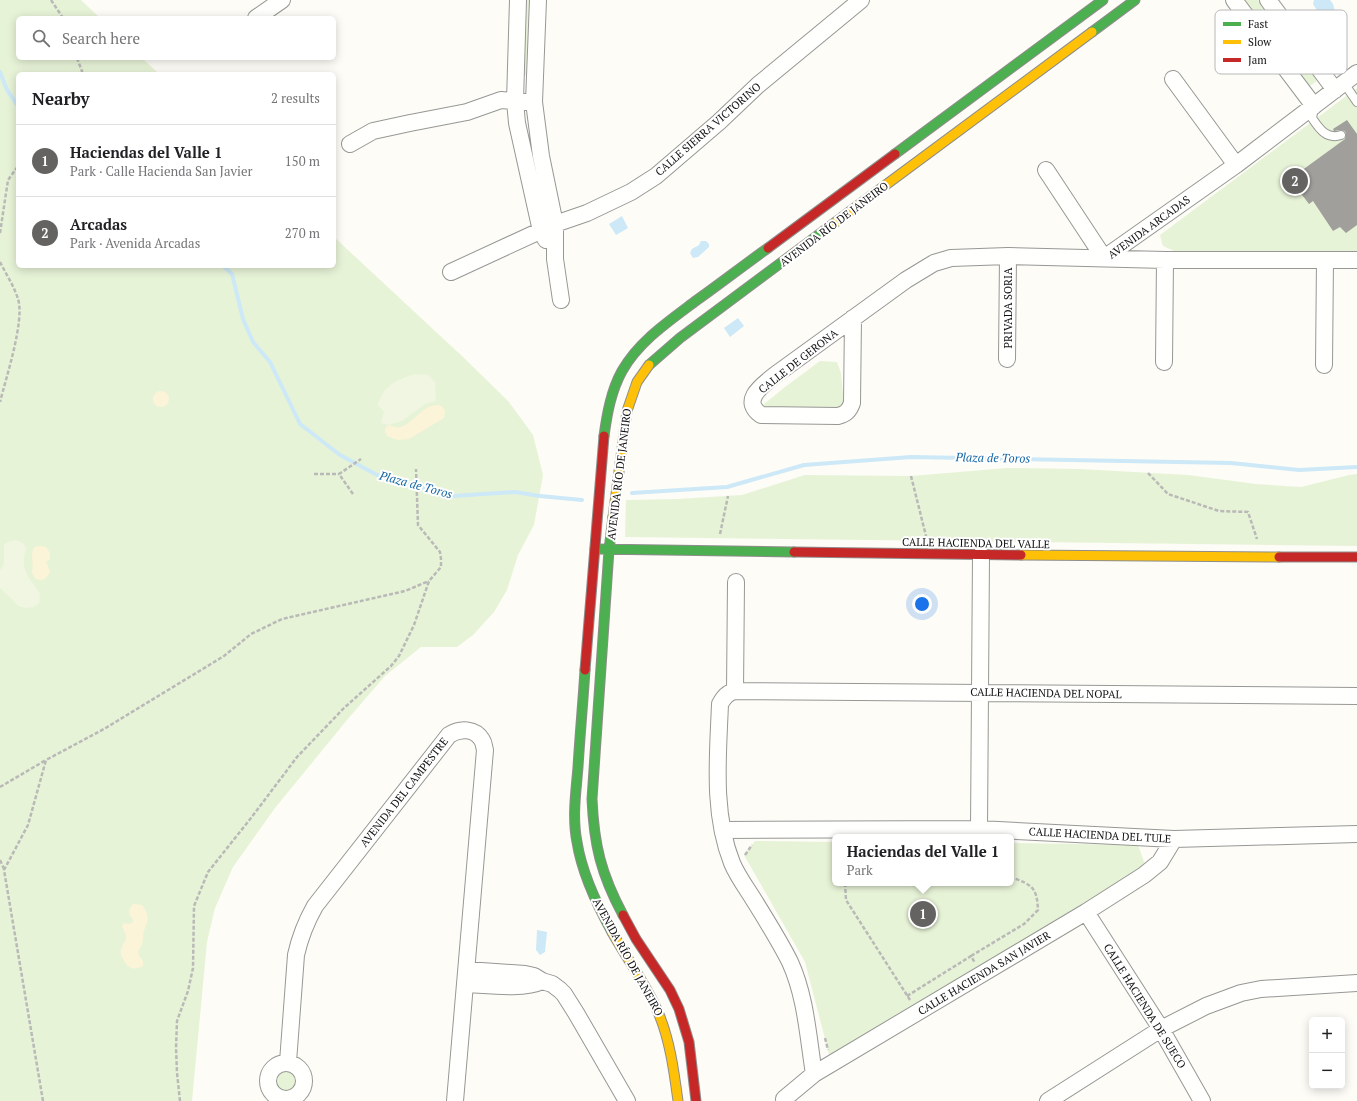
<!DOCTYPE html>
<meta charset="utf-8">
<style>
body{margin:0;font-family:"PT Serif",serif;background:#f6f6f6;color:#202124}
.controls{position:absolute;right:12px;bottom:12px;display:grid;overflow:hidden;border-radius:6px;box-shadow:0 2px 10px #0003}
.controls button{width:36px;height:36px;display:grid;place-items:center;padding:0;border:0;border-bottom:1px solid #e0e0e0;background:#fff;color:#202124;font:20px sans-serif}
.you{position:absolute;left:922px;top:604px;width:14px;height:14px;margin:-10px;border:3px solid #fff;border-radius:50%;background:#1a73e8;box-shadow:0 0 0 6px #1a73e833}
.badge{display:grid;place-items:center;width:26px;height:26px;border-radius:50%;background:#646362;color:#fff;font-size:13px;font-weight:700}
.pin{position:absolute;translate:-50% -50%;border:2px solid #fff;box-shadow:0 1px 4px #0006}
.popup{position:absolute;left:832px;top:834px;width:182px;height:52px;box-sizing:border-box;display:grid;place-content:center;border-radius:6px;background:#fff;filter:drop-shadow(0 1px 3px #0005);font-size:13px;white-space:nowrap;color:#757577}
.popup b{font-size:15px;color:#202124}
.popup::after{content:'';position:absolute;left:50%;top:100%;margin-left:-8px;border:8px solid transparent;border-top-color:#fff}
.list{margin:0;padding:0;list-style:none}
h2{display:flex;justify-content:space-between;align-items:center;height:52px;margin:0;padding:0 16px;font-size:17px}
h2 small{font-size:13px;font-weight:400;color:#757577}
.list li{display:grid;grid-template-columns:26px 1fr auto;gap:12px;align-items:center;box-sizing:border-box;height:72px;padding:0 16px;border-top:1px solid #e0e0e0}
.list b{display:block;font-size:15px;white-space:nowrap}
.list p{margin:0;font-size:13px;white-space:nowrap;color:#757577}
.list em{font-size:13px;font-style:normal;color:#757577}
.icon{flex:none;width:22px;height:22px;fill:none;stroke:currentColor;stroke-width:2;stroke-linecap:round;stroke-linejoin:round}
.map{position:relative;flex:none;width:1357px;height:1101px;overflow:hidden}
.search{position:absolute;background:#fff;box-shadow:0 2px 10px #0003;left:16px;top:16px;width:320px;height:44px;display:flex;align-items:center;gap:10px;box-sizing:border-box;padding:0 14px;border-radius:6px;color:#757577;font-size:15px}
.panel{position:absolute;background:#fff;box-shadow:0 2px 10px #0003;left:16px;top:72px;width:320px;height:196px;border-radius:6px}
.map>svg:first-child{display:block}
</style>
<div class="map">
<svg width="1357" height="1101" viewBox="0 0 1357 1101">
<rect width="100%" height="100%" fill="#fdfcf7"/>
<path fill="#e7f3d7" d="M 0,0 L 81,0 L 100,18 L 18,18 L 18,58 L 142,58 L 159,74 L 18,74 L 18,266 L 334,266 L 334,237 L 463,357 L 509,402 L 533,435 L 543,475 L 534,525 L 518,555 L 507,590 L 494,612 L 473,635 L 457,647 L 421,647 L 385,676 L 347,720 L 275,808 L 233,867 L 215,908 L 207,942 L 192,1101 L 0,1101 Z
M 524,0 L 533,0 L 531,76 L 521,75 Z
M 1243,0 L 1258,0 L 1317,75 L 1316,82 L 1306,88 Z
M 1357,88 L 1357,253 L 1178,253 L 1163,246 L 1160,235 Z
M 820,361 L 837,362 L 841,373 L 844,405 L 831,418 L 766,415 L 763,405 L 785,387 Z
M 1007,468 L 1080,469 L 1188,475 L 1256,484 L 1301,487 L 1349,475 L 1357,474 L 1357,546 L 625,537 L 626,500 L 678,499 L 742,495 L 805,475 L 911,476 Z
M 755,841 L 835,842 L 835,883 L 1011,883 L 1011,843 L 1138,845 L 1146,867 L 830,1058 L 805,962 L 744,855 Z
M274 1080a11 11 0 1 1 22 0a11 11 0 1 1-22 0Z"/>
<path fill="#fcf4d9" d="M153 399a8 8 0 1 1 16 0a8 8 0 1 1-16 0Z
M 436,405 L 442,406 L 445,411 L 444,418 L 409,439 L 398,440 L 387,436 L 385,431 L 386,427 L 390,425 C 404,434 416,414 427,408 C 429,406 433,406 436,405 Z
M 40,546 L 46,547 L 50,553 L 50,559 L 46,562 L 50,572 L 46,578 L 42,580 L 36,579 L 32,573 C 34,563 30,556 34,547 Z
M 133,904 L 142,905 C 153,921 145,921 143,936 C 142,944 143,944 138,951 L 139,956 L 143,961 L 143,966 C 133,971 128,968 123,959 C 121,956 120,953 121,950 C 122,944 127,941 126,935 C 125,932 123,929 122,926 L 124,923 L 129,924 L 133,922 L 133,919 L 130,916 L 129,910 Z"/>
<path fill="#f0f6e1" d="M 414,374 L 428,375 L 435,382 L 436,401 L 425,404 L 402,421 L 388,425 L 381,423 L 384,412 L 378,405 C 383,386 396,380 414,374 Z
M 16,540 L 23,543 L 26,549 C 19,572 30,577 40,594 L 39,603 L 34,607 L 26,608 L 18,606 L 10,597 L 0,588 L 0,571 L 4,564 L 4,544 L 11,541 Z"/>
<path fill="#cde8f7" d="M 1314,0 L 1330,0 L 1333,4 L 1335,11 L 1327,18 L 1319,14 L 1313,4 Z
M 622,216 L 628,228 L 616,235 L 609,224 Z
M 701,241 L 706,241 L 709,244 L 709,247 L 698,257 L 693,258 L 690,253 L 692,249 L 699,245 Z
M 738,318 L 744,326 L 730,337 L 724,328 Z
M 537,930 L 547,932 L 545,952 L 540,955 L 536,950 Z"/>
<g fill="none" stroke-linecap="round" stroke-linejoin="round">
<path stroke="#cde8f7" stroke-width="4" d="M 0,72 L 7,90 L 18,106
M 223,266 L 232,274 L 243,319 L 253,342 L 270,362 L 300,424 L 340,455 L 379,476 L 453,496 L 515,492 L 540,496 L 582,500
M 632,493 L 727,487 L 804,465 L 911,457 L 1231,463 L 1299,470 L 1357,467"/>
</g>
<path fill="#a19f9c" d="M 1347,120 L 1357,134 L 1357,225 L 1346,233 L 1340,227 L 1333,231 L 1313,201 L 1309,204 L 1290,179 L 1345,139 L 1346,134 L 1345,131 L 1340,130 L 1334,131 L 1333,129 Z"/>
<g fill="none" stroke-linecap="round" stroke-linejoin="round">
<defs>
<path id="lane" d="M 1344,83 L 1357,102
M 1314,108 L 1312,118 C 1319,128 1326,140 1341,135"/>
<path id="street" d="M 518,0 L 515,101 L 517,123 L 541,231 L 546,240
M 538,0 L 534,102 L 541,156 L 555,224 L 555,259 L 561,300
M 1234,0 L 1314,106
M 1268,0 L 1335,90
M 256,18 L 282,0
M 1173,79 L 1236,165
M 350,144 L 373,131 L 410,123 L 467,112 L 501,100 L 525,102
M 1046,170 L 1104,258
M 1104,258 L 1236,165 L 1357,73
M 451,272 L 555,224 L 587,213 L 631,192 L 656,176 L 719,122 L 758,85 L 861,0
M 853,318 L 852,403 C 849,411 846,414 838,416 L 761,415 C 740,400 763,385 775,375 L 906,280 L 934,263 L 951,258 L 1008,256 L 1165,260 L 1357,260
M 1007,359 L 1008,256
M 1164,362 L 1165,260
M 1324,365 L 1325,260
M 735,691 L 736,582
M 979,829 L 981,555
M 723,830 L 979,829 L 1174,839 L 1357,834
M 1086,912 L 1161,1029 L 1202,1101
M 467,970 L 525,974 L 534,976 L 542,981 L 552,984 L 560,990 L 564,994 L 576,1013 L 627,1101
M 465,984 C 487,985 523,990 542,981
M 288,1062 L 296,955 C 300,937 306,922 315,906 L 449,735 C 460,728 475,728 482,740 C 484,743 484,747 485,750 L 455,1101
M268 1081a18 18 0 1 1 36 0a18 18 0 1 1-36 0Z
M 814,1074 C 808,1037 806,997 790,962 C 779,940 765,918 752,897 C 745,886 737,875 732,863 C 712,813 718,756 720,704 C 724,697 727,693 735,691 L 1357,696
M 784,1099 L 814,1074 L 1086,912 L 1144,875 L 1160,862 L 1174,839
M 1048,1101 L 1161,1029 L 1206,1006 L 1241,993 L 1261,989 L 1357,983"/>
<path id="fast" d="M 1092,32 L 1135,0
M 895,154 L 1103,0
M 649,365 L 680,338 L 829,227
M 604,436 C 607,414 611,391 622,371 C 639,341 669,321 697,300 C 721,283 744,265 768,248
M 613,517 L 609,550 L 592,799 C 594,845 601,874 623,915
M 595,549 L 794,552
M 585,670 C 583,702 580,734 578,767 C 576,792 572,817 577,842 C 582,874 597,905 612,932"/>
<path id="slow" d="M 829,227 L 1092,32
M 613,517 L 627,411 L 637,382 L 649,365
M 1021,555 L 1279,557
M 612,932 C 627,959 646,984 658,1012 C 670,1040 674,1071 678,1101"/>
<path id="jam" d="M 768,248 L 895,154
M 794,552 L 1021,555
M 1279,557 L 1357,557
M 585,670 L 604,436
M 623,915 L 636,939 L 670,990 L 679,1009 L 689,1042 L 696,1101"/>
</defs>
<use href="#lane" stroke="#979795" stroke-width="10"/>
<use href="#street" stroke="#979795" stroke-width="18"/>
<use href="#fast" stroke="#8e8d8b" stroke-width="11"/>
<use href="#slow" stroke="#8e8d8b" stroke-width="11"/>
<use href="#jam" stroke="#8e8d8b" stroke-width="11"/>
<path stroke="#b9b9b8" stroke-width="2.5" stroke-dasharray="4 2" stroke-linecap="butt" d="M 51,0 L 63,18
M 77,58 L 83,74
M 0,233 L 8,180 L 18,166
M 0,262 C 6,274 14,286 18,299 C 25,320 6,378 0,402
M 1148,473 L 1168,494 L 1219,511 L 1248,512 L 1257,539
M 314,474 L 339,474
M 911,476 L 926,536
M 353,494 L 339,474 L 361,459
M 720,534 L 728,496
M 0,787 L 46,760
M 745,855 L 752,845
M 0,860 L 4,869
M 845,883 L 846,900 L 910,1000
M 971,956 L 1024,924 L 1038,910 C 1037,887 1032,885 1011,877
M 907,996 L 971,956 L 975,963
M 825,1038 L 828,1050
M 43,1101 L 4,870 L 28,825 L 46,760 L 104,729 L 224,656 L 251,634 L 282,619 L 405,591 L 429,581
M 180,1101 L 177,1073 L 176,1048 L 177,1021 L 188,991 L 193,968 L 194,906 L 208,872 L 251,818 L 297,757 L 344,708 L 391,666 L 399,656 L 414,625 L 429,581 L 441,567 L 441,559 L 440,552 L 418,525 L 416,469"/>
<use href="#lane" stroke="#fffffe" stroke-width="8"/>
<use href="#street" stroke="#fffffe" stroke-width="16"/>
<use href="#fast" stroke="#4caf50" stroke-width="9"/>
<use href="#slow" stroke="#ffc107" stroke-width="9"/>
<use href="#jam" stroke="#c62828" stroke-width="9"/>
</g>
<g text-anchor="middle" stroke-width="4" stroke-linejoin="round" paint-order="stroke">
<g font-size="11" fill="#111" stroke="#fff">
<text transform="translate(708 129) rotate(-41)" y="4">CALLE SIERRA VICTORINO</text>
<text transform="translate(834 224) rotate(-37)" y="4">AVENIDA RÍO DE JANEIRO</text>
<text transform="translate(1149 227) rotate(-36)" y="4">AVENIDA ARCADAS</text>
<text transform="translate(1008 308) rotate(-90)" y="4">PRIVADA SORIA</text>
<text transform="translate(798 361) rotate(-38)" y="4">CALLE DE GERONA</text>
<text transform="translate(619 474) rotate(-83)" y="4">AVENIDA RÍO DE JANEIRO</text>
<text transform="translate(976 543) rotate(1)" y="4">CALLE HACIENDA DEL VALLE</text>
<text transform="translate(1046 693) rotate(1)" y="4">CALLE HACIENDA DEL NOPAL</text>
<text transform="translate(404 792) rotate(-52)" y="4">AVENIDA DEL CAMPESTRE</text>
<text transform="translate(1100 835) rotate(3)" y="4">CALLE HACIENDA DEL TULE</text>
<text transform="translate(628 957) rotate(61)" y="4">AVENIDA RÍO DE JANEIRO</text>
<text transform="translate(984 973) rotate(-31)" y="4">CALLE HACIENDA SAN JAVIER</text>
<text transform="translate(1145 1006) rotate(58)" y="4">CALLE HACIENDA DE SUECO</text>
</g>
<g font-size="12" font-style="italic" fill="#1768a6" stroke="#fff">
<text transform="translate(993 458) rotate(1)" y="4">Plaza de Toros</text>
<text transform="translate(416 485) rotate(15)" y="4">Plaza de Toros</text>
</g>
</g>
<rect x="1215" y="10" width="132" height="64" rx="6" fill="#fff" stroke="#b8b8b8" stroke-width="1"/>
<rect x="1223" y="22" width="18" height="4" fill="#4caf50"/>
<rect x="1223" y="40" width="18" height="4" fill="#ffc107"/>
<rect x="1223" y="58" width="18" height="4" fill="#c62828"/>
<g font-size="11" fill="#111">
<text x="1248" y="28">Fast</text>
<text x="1248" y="46">Slow</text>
<text x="1248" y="64">Jam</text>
</g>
</svg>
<div class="controls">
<button>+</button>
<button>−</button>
</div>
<div class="you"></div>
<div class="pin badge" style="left:923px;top:914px">1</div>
<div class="popup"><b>Haciendas del Valle 1</b>Park</div>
<div class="pin badge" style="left:1295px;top:181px">2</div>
<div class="search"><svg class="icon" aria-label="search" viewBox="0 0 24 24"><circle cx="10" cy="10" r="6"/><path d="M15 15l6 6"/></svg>Search here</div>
<section class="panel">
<h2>Nearby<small>2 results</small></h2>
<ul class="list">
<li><span class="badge">1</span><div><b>Haciendas del Valle 1</b><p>Park · Calle Hacienda San Javier</p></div><em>150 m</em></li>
<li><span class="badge">2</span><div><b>Arcadas</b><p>Park · Avenida Arcadas</p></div><em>270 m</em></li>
</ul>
</section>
</div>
